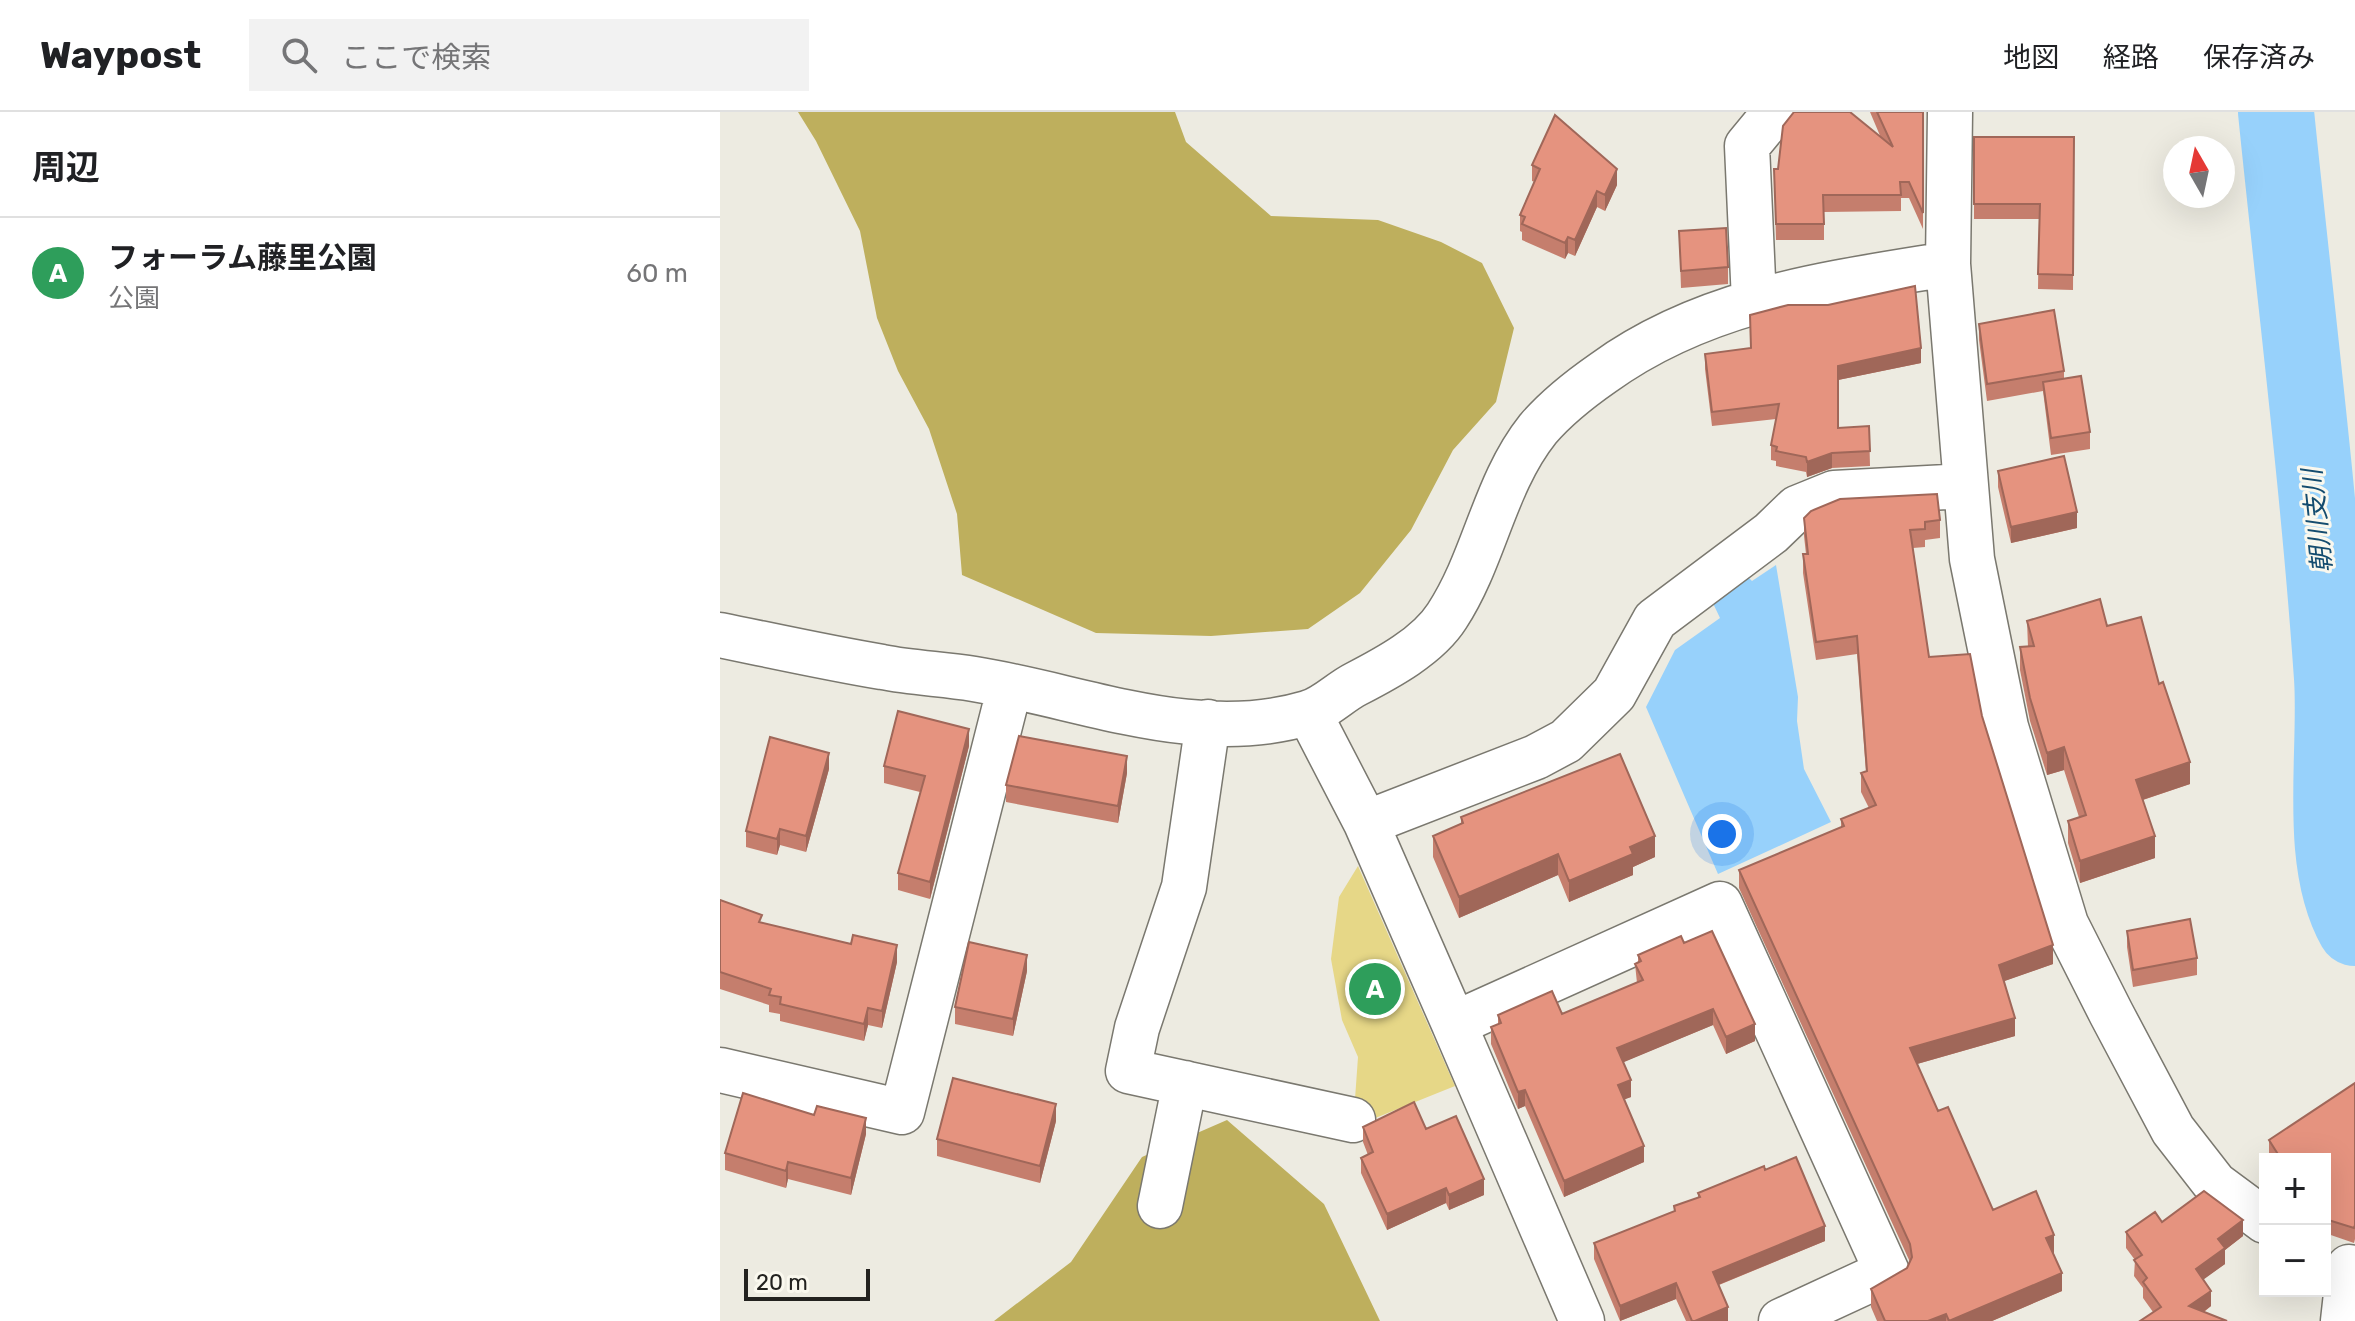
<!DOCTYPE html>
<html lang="ja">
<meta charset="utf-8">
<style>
body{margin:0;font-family:Rubik,"Noto Sans JP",sans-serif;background:#f2f2f2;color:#202124}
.controls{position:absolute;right:24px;bottom:24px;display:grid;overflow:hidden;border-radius:0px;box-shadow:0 8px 32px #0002}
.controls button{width:72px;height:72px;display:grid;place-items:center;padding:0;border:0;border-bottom:2px solid #e0e0e0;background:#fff;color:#202124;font:40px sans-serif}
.compass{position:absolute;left:1443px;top:24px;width:72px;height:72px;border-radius:50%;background:#fff;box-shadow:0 8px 32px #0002;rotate:351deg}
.scale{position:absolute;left:24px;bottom:20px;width:126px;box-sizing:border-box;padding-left:8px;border:4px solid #23221f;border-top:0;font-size:22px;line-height:28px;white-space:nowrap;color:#23221f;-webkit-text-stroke:6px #faf8ee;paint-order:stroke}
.you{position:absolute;left:1002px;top:722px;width:28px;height:28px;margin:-20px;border:6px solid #fff;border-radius:50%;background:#1a73e8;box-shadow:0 0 0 12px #1a73e833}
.badge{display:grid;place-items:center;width:52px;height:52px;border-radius:50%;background:#111827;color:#fff;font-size:26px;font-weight:700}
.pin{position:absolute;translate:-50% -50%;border:4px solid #fff;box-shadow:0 2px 8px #0006}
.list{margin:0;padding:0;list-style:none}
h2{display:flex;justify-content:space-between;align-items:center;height:104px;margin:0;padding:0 32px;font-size:34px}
h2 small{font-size:26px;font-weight:400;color:#757577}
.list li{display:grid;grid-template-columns:52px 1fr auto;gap:24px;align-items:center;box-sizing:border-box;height:112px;padding:0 32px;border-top:2px solid #e0e0e0}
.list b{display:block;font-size:30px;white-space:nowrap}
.list p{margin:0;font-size:26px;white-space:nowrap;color:#757577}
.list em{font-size:26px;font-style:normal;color:#757577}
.icon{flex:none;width:44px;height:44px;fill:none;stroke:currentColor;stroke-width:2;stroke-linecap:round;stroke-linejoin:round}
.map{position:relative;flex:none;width:1635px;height:1209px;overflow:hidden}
header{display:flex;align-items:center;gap:48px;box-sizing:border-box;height:112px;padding:0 40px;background:#fff;border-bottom:2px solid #e0e0e0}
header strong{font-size:38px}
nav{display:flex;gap:44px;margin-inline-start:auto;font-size:28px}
.search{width:560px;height:72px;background:#f2f2f2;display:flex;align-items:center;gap:20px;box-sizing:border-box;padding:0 28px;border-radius:0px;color:#757577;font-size:30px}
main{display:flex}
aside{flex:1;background:#fff}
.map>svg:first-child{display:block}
</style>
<header>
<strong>Waypost</strong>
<div class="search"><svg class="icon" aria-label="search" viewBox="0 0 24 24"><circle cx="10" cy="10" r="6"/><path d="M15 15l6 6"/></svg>ここで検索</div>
<nav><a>地図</a><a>経路</a><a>保存済み</a></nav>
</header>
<main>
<aside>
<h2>周辺<small></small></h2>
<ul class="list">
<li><span class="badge" style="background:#2e9e5b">A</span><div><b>フォーラム藤里公園</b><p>公園</p></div><em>60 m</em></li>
</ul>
</aside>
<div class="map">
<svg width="1635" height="1209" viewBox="0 0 1635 1209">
<rect width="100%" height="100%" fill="#edebe1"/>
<path fill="#e6d787" d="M 638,754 L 735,974 L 633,1015 L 638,945 L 622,908 L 611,847 L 619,785 Z"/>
<path fill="#beaf5d" d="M 78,0 L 455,0 L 466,30 L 551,104 L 658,108 L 721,130 L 762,151 L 794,216 L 776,290 L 733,338 L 691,418 L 640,481 L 588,517 L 491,524 L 376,521 L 242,463 L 237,402 L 209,317 L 178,259 L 157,206 L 140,119 L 96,29 Z
M 507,1008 L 604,1092 L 660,1209 L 274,1209 L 351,1150 L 422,1045 Z"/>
<path fill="#97d1fb" d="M 1056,453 L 1078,585 L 1077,609 L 1084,657 L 1111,710 L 998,762 L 926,595 L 955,538 L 1000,506 L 991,487 L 1025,462 L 1032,469 Z"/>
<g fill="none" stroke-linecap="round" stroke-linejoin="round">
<path stroke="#97d1fb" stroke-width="76" d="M 1556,0 C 1575,188 1599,377 1612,566 C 1617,642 1597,749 1635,816"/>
<defs>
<path id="minor" d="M 1230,0 L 1228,152 L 1252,447 L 1286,615 L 1346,812 L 1391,901 L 1453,1018 L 1495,1072 L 1545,1109
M 1034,189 L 1027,34 L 1055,0
M 0,523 C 54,534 108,546 162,555 C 193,561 224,562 254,567 C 362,584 476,634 587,601 C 604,597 620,580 636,572 C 667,556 708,534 727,504 C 765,446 774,372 818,317 C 836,296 860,277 883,261 C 985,187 1106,172 1228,152
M 589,601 L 646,711 L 734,912
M 488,610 L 464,775 L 417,916 L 408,959 L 633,1008
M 646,711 L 816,645 L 846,629 L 894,582 L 935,508 L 1051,421 L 1077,396 L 1114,381 L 1246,374
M 0,958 L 182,1000 L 290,574
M 440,1094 L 465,971
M 862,1209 L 734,912 L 1000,792 L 1167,1160 L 1061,1209
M 1623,1209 L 1629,1155"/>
</defs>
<use href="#minor" stroke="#7a786f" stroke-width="47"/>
<use href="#minor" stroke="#fff" stroke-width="44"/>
</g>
<path fill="#c57e6d" d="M 1150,0 L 1203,0 L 1203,117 L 1189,86 L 1181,86 L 1181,99 L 1104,100 L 1104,128 L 1056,128 L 1054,57 L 1058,57 L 1161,26 Z
M 1254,25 L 1354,25 L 1353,178 L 1318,177 L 1319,107 L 1254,107 Z
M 812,53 L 897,73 L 885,99 L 877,95 L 855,144 L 848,141 L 845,147 L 802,128 L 802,120 L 800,119 L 800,103 L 815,70 L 812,69 Z
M 959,119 L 1008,155 L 1008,172 L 961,176 Z
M 1259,212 L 1344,259 L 1344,267 L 1370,320 L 1370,337 L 1331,343 L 1323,279 L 1267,289 L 1259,228 Z
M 985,242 L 1201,251 L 1118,268 L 1118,316 L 1149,314 L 1150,354 L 1112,356 L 1087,365 L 1086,360 L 1056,354 L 1056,349 L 1051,348 L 1051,333 L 1056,307 L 992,314 L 985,257 Z
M 1278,359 L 1357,416 L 1291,431 L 1278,375 Z
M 1084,406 L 1220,408 L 1220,426 L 1205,428 L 1205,435 L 1193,436 L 1209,545 L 1262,604 L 1333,852 L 1284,869 L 1295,924 L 1197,952 L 1218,999 L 1273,1098 L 1334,1142 L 1342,1179 L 1272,1209 L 1157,1209 L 1151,1195 L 1151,1177 L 1187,1156 L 1190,1150 L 1019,776 L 1019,758 L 1121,716 L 1121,707 L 1149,696 L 1141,680 L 1141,661 L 1146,660 L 1137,542 L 1096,548 L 1083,461 L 1083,442 L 1086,442 L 1084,424 Z
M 1307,509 L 1387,514 L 1439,572 L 1470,672 L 1423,688 L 1435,746 L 1360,771 L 1348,731 L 1348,709 L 1359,705 L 1344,658 L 1327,663 L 1310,609 L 1300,558 L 1300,535 L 1308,535 Z
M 249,634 L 210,787 L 178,778 L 178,761 L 200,680 L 164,671 L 164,654 Z
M 109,657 L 86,740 L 60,733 L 57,743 L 26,735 L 26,719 Z
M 407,661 L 398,711 L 286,690 L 286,673 Z
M 741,705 L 935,745 L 913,755 L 913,763 L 849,790 L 838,763 L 739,806 L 713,745 L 713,724 L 741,712 Z
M 0,788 L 42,811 L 177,850 L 162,916 L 148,913 L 144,929 L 60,909 L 60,902 L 49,900 L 49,893 L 0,877 Z
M 1407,819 L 1477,846 L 1477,863 L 1413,875 L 1407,835 Z
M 964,831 L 1035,929 L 1006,942 L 993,913 L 903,950 L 911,985 L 904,987 L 924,1050 L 844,1085 L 805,994 L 798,997 L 771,932 L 771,915 L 778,912 L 778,903 L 842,902 L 917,871 L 915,852 L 918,850 L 918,843 Z
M 307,859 L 293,924 L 235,912 L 235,895 Z
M 1635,971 L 1635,1127 L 1634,1131 L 1605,1121 L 1605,1047 L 1552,1047 L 1549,1043 L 1549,1028 Z
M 336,1009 L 320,1071 L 217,1044 L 217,1027 Z
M 643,1015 L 706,1017 L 764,1083 L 729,1098 L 726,1091 L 667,1118 L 641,1061 L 641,1046 L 648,1043 L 643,1030 Z
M 146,1022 L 131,1083 L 68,1067 L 66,1076 L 5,1058 L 5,1041 Z
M 1045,1058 L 1105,1129 L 999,1173 L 1008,1209 L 966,1209 L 956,1187 L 900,1209 L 874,1147 L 874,1131 L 954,1100 L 954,1094 L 978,1086 L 978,1081 Z
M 1442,1110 L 1523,1124 L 1505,1138 L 1505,1152 L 1483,1167 L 1491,1194 L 1484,1200 L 1433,1200 L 1423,1186 L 1423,1176 L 1414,1164 L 1415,1148 L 1406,1136 L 1406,1120 Z"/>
<path fill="#a06759" d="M 897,57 L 897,73 L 885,99 L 885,83 Z
M 877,79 L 877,95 L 855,144 L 855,128 Z
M 848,125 L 848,141 L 845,147 L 845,131 Z
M 1201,236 L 1201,251 L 1118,268 L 1118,254 Z
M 1112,341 L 1112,356 L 1087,365 L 1087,350 Z
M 1357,400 L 1357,416 L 1291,431 L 1291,415 Z
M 249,617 L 249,634 L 210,787 L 210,770 Z
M 1344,635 L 1344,658 L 1327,663 L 1327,641 Z
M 109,641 L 109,657 L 86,740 L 86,724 Z
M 407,644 L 407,661 L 398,711 L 398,694 Z
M 1470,650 L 1470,672 L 1416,690 L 1416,668 Z
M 60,717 L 60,733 L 57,743 L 57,727 Z
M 935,724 L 935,745 L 913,755 L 913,763 L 849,790 L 849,769 L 910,735 Z
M 1435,724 L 1435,746 L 1360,771 L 1360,749 Z
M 838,742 L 838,763 L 739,806 L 739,785 Z
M 177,833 L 177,850 L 162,916 L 162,899 Z
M 1333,833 L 1333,852 L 1279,871 L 1279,853 Z
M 307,843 L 307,859 L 293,924 L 293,907 Z
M 148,896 L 148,913 L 144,929 L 144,912 Z
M 993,897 L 993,913 L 897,953 L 897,936 Z
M 1295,906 L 1295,924 L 1190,954 L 1190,936 Z
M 1035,912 L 1035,929 L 1006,942 L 1006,925 Z
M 911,968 L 911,985 L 898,990 L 898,973 Z
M 805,978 L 805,994 L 798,997 L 798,980 Z
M 336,992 L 336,1009 L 320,1071 L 320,1054 Z
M 146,1006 L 146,1022 L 131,1083 L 131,1066 Z
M 924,1034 L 924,1050 L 844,1085 L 844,1069 Z
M 68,1050 L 68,1067 L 66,1076 L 66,1059 Z
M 764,1067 L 764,1083 L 729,1098 L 729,1083 Z
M 726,1076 L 726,1091 L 667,1118 L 667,1102 Z
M 1523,1108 L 1523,1124 L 1505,1138 L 1505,1152 L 1476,1173 L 1476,1157 L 1498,1127 Z
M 1105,1114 L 1105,1129 L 993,1175 L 993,1160 Z
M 1334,1123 L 1334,1142 L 1326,1144 L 1326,1126 Z
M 1342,1161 L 1342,1179 L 1272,1209 L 1229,1209 Z
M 956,1171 L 956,1187 L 900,1209 L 900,1194 Z
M 1491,1179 L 1491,1194 L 1471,1209 L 1469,1194 Z
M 1008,1195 L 1008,1209 L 975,1209 Z
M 1226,1202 L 1226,1209 L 1208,1209 Z"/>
<path fill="#e5937f" stroke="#a06759" stroke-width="2" d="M 1074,0 L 1130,0 L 1173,35 L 1157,0 L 1203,0 L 1203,101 L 1189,70 L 1180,70 L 1181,83 L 1103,83 L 1104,112 L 1056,112 L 1054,57 L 1058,57 L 1063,14 Z
M 835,3 L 897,57 L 885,83 L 877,79 L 855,128 L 848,125 L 845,131 L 802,112 L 805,105 L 800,103 L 820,57 L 812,53 Z
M 1254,25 L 1354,25 L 1353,163 L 1318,162 L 1320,92 L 1254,92 Z
M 1006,116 L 1008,155 L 961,159 L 959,119 Z
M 1195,174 L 1201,236 L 1118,254 L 1118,316 L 1149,314 L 1150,339 L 1112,341 L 1087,350 L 1086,345 L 1056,339 L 1057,335 L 1051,333 L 1059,292 L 992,300 L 985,242 L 1031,236 L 1030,203 L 1068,193 L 1108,193 Z
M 1334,198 L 1344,259 L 1267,272 L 1259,212 Z
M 1361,264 L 1370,320 L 1331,326 L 1323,270 Z
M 1344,344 L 1357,400 L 1291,415 L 1278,359 Z
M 1217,382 L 1220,408 L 1205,410 L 1205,417 L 1190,418 L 1209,545 L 1250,542 L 1262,604 L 1333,833 L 1279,853 L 1295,906 L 1190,936 L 1218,999 L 1228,995 L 1273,1098 L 1316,1079 L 1334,1123 L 1326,1126 L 1342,1161 L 1229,1209 L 1226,1202 L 1208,1209 L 1165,1209 L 1151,1177 L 1187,1156 L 1192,1145 L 1190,1132 L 1019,758 L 1124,714 L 1121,707 L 1156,693 L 1141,661 L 1147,659 L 1137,524 L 1096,530 L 1083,442 L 1088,442 L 1084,406 L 1091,399 L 1120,387 Z
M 1380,487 L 1387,514 L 1421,505 L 1439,572 L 1443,570 L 1470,650 L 1416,668 L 1435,724 L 1360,749 L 1348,709 L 1366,703 L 1344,635 L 1327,641 L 1310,586 L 1300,535 L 1314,534 L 1307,509 Z
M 178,599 L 249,617 L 210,770 L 178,761 L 205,664 L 164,654 Z
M 299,624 L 407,644 L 398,694 L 286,673 Z
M 50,625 L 109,641 L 86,724 L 60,717 L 57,727 L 26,719 Z
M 900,642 L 935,724 L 910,735 L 913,742 L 849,769 L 838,742 L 739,785 L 713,724 L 743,711 L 741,705 Z
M 0,788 L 42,803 L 39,810 L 131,832 L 133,823 L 177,833 L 162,899 L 148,896 L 144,912 L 60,892 L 61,885 L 49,883 L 51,877 L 0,860 Z
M 1470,807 L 1477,846 L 1413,858 L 1407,819 Z
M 992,819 L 1035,912 L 1006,925 L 993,897 L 897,936 L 911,968 L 898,973 L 924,1034 L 844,1069 L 805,978 L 798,980 L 771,915 L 781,911 L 778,903 L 832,879 L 842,902 L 923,868 L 915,852 L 921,849 L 918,843 L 961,824 L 964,831 Z
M 249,830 L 307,843 L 293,907 L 235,895 Z
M 233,966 L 336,992 L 320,1054 L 217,1027 Z
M 1635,971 L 1635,1113 L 1634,1116 L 1605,1107 L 1605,1047 L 1561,1047 L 1549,1028 Z
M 23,981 L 94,1003 L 97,994 L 146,1006 L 131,1066 L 68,1050 L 66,1059 L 5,1041 Z
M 694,990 L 706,1017 L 736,1004 L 764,1067 L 729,1083 L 726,1076 L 667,1102 L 641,1046 L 653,1040 L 643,1015 Z
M 1076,1045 L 1105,1114 L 993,1160 L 1008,1195 L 975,1209 L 972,1209 L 956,1171 L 900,1194 L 874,1131 L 955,1099 L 954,1094 L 980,1085 L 978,1081 L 1044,1054 L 1045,1058 Z
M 1484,1079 L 1523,1108 L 1498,1127 L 1505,1136 L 1476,1157 L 1491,1179 L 1469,1194 L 1507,1209 L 1420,1209 L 1441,1195 L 1423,1170 L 1427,1166 L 1414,1148 L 1422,1143 L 1406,1120 L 1435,1100 L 1442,1110 Z"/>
<g text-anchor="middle" stroke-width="6" stroke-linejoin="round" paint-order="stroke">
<g font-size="26" font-style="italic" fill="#144c6f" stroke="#faf8ee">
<text transform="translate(1597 409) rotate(-96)" y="9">朝川支川</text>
</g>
</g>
</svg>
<div class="controls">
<button>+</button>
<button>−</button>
</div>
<svg class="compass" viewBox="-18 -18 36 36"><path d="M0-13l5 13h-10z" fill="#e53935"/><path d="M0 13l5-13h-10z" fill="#757577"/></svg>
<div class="scale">20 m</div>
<div class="you"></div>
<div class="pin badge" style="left:655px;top:877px;background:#2e9e5b">A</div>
</div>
</main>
